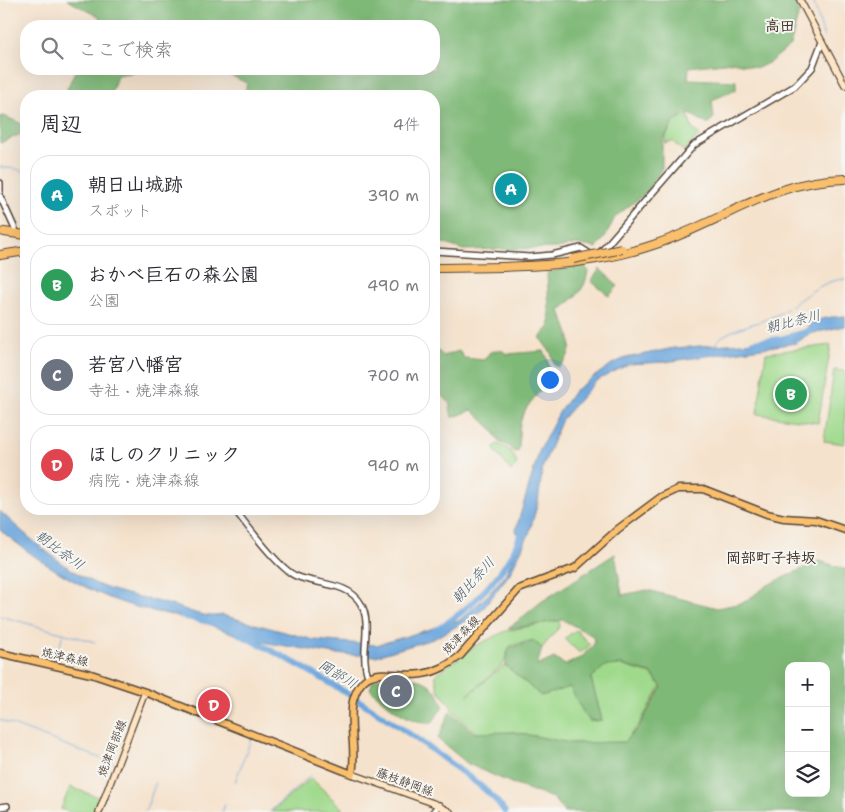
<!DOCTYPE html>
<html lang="ja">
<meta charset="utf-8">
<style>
body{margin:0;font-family:"Shantell Sans","Klee One",sans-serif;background:#f2f2f3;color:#2b2b33}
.controls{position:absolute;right:15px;bottom:15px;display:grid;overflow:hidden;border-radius:10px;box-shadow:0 5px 20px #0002}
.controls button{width:45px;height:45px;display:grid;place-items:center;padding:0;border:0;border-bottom:1px solid #e1e1e2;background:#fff;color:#2b2b33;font:25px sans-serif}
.you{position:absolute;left:549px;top:379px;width:18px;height:18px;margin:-12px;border:4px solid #fff;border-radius:50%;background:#1a73e8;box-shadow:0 0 0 8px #1a73e833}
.badge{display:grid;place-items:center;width:32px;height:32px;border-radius:50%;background:#c8321e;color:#fff;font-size:16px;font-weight:700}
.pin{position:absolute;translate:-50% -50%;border:2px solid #fff;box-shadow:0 1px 5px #0006}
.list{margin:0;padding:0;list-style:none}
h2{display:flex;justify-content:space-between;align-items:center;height:65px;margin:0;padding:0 20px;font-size:21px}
h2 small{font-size:16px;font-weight:400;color:#7c7c81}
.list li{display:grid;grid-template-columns:32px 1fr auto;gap:15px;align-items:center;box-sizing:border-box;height:80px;margin:0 10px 10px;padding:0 10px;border:1px solid #e1e1e2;border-radius:20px}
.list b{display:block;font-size:19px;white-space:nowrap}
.list p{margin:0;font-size:16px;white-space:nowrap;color:#7c7c81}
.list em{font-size:16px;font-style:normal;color:#7c7c81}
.icon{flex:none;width:28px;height:28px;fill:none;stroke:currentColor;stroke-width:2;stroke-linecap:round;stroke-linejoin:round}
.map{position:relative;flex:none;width:845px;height:812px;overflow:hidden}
.search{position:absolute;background:#fff;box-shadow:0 5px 20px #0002;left:20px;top:20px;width:420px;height:55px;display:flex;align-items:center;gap:12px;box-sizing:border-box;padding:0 18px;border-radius:20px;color:#7c7c81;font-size:19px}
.panel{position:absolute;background:#fff;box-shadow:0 5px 20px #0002;left:20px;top:90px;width:420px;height:425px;border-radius:20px}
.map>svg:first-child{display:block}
</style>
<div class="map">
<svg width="845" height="812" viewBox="0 0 845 812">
<rect width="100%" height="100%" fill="#f6f6f2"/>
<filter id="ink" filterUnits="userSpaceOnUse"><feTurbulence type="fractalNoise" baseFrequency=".02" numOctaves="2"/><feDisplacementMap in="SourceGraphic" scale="10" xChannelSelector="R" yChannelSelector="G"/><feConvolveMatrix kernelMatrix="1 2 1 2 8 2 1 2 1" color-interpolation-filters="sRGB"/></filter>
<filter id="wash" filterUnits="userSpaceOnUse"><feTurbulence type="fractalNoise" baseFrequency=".0096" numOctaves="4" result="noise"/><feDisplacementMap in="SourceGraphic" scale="20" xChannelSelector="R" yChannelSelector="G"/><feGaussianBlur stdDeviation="1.12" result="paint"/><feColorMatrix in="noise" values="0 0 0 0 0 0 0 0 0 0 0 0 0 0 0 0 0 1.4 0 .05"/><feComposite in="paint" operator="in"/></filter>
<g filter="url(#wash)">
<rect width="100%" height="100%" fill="#f5e2cc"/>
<path fill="#9fd98b" stroke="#6d8254" d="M 688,114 L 692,129 L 700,135 L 683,151 L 672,141 L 664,143 C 668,129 675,119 688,114 Z
M 831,345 L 818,423 L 757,414 L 766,353 Z
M 834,370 L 845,371 L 845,444 L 824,441 Z
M 497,444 C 509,448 514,452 517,465 L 511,471 L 493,448 Z
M 559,620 L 560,626 L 542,648 L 533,640 L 510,646 L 503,664 L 467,696 L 505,665 L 541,696 L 570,687 L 590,722 L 602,720 L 591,678 L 604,665 L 620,665 L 651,674 L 661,686 L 638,726 L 624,742 L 570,743 L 514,732 L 476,733 L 451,709 L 452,708 L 438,689 L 435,675 L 477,645 L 506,631 Z
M 576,630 L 590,645 L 580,653 L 564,639 Z
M 311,778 L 342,808 L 341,812 L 271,812 Z
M 70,787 L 98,797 L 93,812 L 69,812 L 61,809 Z"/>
<path fill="#7fb977" stroke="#5d724a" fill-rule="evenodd" d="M 67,0 L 793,0 L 799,12 L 790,46 L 770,62 L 758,68 L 732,62 L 689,67 L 688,79 L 736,81 L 736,90 L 712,100 L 714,118 L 707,124 L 687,112 L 673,122 L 662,142 L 662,168 L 646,193 L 615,217 L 607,234 L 597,248 L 576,244 L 558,248 L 463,250 L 434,240 L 434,96 L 244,96 L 247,83 L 216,69 L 434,69 L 434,26 L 96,26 L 100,17 Z
M 76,69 L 152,69 L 117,76 L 110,96 L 64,96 Z
M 4,116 L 22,124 L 23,129 L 19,135 L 0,143 L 0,117 Z
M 583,264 L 588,270 C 586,291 574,297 560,311 C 568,332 580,350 558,367 L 554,365 L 551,353 L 540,338 L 550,326 L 547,273 Z
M 600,269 L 618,286 L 609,296 L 591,281 Z
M 434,346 L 443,356 L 459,351 L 464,358 L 484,360 L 490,352 L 501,350 L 507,354 L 544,351 C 561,386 531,390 521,420 C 517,433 521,442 518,451 L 514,452 L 509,446 L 499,442 L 493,430 L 472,410 L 452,418 L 449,402 L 439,393 L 434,382 Z
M 615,554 L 622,595 L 647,590 L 717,608 L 743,603 L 768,585 L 819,561 L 845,569 L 845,812 L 564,812 L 553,798 L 518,786 L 468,764 L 438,739 L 450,711 L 474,733 L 514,732 L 570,743 L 624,742 L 638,728 L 662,687 L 651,673 L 622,665 L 605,666 L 591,678 L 602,720 L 591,721 L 583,712 L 570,687 L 541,696 L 505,665 L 509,648 L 534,641 L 542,648 L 537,666 L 554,658 L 565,665 L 581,658 L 594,644 L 593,636 L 563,620 L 508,629 L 541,602 ZM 789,666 L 826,666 L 826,793 L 789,793 Z
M 383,677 C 411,678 433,674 443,706 L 432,723 C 407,723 388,705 370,689 L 373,681 Z"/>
<path fill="#6ea7dd" stroke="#54687e" d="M 845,316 L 845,326 L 809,334 L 796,343 L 665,362 L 629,364 L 596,381 L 562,419 L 543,466 L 538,502 L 529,534 L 510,573 L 482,610 L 466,621 L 433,639 L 376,656 L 335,654 L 256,641 L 217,628 L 205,622 C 179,616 151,612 126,604 C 80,589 37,560 0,530 L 0,511 C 26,536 68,572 101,586 C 120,594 150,599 171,605 C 190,610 203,619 222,615 L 314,640 L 377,645 L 460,620 L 488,595 L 505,575 L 520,544 L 516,529 L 540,449 L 560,411 L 574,391 L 612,364 L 626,358 L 674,348 L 794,339 C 803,334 806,327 812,323 C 822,317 834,317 845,316 Z"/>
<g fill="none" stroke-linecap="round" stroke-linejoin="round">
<path stroke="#6ea7dd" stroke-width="1" d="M 813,0 L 824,37
M 0,167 L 17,169 L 26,173
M 715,345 C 719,331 756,324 770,318 C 797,307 814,281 845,279
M 0,616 L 95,642
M 56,661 L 63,633
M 0,720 L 113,763
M 235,782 L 252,737
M 145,812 L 156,782
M 222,812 L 225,804
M 269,812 L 311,775"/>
<path stroke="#6ea7dd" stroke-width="6" d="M 754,342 L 781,339 L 813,330
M 182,616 L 214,623
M 434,631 C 468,612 510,571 521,532
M 239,634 C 314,671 385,714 451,764 C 470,778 492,792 505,812"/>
</g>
</g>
<g filter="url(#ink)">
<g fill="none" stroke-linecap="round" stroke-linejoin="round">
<defs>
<path id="tertiary" d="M 0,183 L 0,191
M 0,196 L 15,229
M 434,251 L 530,257 L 552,255 L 581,248 L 592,255
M 599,254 L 694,145 L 795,86 L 812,68 L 822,42
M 234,509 C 247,525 279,569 296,576 C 317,585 349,582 361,604 C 373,625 359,653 368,676
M 0,807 L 7,806
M 433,812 L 439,805"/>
<path id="secondary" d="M 800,0 L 845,85
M 352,774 L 433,803 L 450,812
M 99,812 L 145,692"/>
<path id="primary" d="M 0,653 L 91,674 L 145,692 L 352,774 C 357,751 348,724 353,701 C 364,660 391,679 422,674 C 437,672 448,665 460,656 L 519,589 L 575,568 L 618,529 L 661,497 L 678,489 L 703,489 L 767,514 L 784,518 L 816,520 L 845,530"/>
<path id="motorway" d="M 4,232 L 26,235
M 0,255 L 26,251
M 434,268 C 509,267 584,269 656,244 C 722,222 772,180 845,179"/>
</defs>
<use href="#tertiary" stroke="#574638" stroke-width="8"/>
<use href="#secondary" stroke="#574638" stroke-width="8"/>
<use href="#primary" stroke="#574638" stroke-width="9"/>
<use href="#motorway" stroke="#574638" stroke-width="10"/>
<use href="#tertiary" stroke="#fff" stroke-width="5"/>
<use href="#secondary" stroke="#fde5c5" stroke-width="5.5"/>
<use href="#primary" stroke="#f9bf6d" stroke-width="6"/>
<use href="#motorway" stroke="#f9bf6d" stroke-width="8"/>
<defs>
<path id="motorway-bridge" d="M 573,259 L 622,249"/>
</defs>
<use href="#motorway-bridge" stroke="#574638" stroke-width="10" stroke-linecap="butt"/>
<use href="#motorway-bridge" stroke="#f9bf6d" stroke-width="8"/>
</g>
</g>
<g text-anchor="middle" stroke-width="4" stroke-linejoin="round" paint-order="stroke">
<g font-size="12" fill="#3b2a1e" stroke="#f6f6f2">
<text transform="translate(461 635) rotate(-46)" y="4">焼津森線</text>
<text transform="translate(65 657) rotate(13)" y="4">焼津森線</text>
<text transform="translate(112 748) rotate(-69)" y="4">焼津岡部線</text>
<text transform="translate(405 782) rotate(20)" y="4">藤枝静岡線</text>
</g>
<g font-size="14" font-style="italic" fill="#4d5661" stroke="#f6f6f2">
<text transform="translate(793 321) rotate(-14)" y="5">朝比奈川</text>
<text transform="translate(60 550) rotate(36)" y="5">朝比奈川</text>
<text transform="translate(473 580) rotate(-48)" y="5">朝比奈川</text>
<text transform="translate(338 674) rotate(31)" y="5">岡部川</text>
</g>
<g font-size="15" font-weight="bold" fill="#3b2a1e" stroke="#f6f6f2">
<text x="780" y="31">高田</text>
<text x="771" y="563">岡部町子持坂</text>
</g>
</g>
</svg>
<div class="controls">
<button>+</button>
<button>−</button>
<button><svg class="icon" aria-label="layers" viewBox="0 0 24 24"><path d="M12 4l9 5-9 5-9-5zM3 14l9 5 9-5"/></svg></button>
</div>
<div class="you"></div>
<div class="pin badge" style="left:511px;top:189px;background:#0f9aa8">A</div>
<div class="pin badge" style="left:791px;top:394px;background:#2e9e5b">B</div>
<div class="pin badge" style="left:396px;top:691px;background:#6b7280">C</div>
<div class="pin badge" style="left:214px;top:705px;background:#e0444e">D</div>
<div class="search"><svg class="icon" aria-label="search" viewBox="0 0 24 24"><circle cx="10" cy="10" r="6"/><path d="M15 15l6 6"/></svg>ここで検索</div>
<section class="panel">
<h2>周辺<small>4件</small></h2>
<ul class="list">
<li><span class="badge" style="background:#0f9aa8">A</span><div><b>朝日山城跡</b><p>スポット</p></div><em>390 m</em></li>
<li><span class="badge" style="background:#2e9e5b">B</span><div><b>おかべ巨石の森公園</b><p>公園</p></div><em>490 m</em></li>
<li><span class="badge" style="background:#6b7280">C</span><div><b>若宮八幡宮</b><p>寺社 · 焼津森線</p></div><em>700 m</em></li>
<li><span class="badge" style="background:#e0444e">D</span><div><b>ほしのクリニック</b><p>病院 · 焼津森線</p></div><em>940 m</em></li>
</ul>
</section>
</div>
